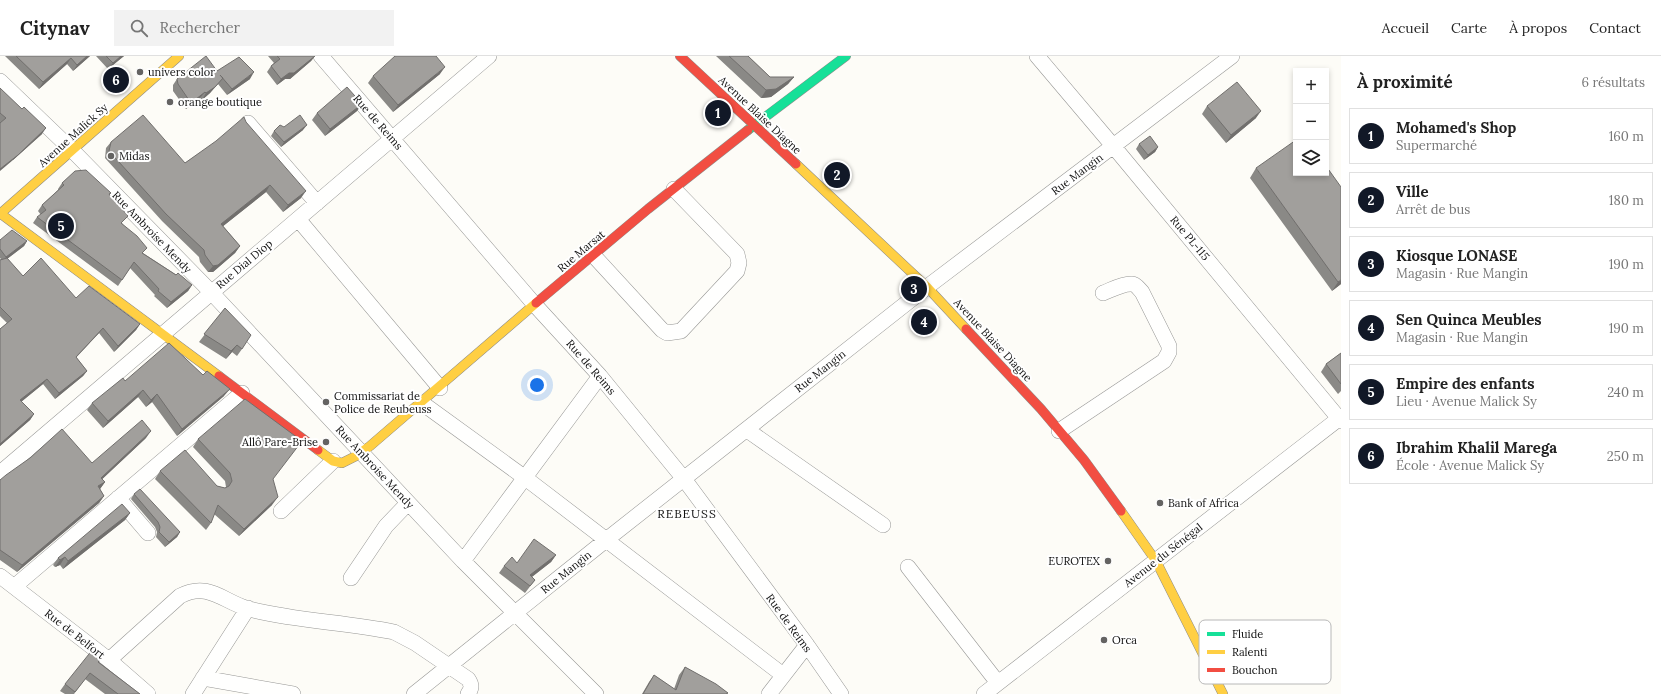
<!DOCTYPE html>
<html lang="fr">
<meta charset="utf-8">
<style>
body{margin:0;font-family:Lora,serif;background:#f2f2f2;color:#222}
.controls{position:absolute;right:12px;top:12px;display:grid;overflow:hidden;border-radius:0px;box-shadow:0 2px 6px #0003}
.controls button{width:36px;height:36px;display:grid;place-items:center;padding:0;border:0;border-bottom:1px solid #e0e0e0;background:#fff;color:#222;font:20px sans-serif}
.you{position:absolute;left:537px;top:329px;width:14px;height:14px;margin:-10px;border:3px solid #fff;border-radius:50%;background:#1a73e8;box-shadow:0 0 0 6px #1a73e833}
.badge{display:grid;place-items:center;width:26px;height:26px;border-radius:50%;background:#111827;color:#fff;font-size:13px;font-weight:700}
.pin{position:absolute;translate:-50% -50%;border:2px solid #fff;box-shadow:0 1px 4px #0006}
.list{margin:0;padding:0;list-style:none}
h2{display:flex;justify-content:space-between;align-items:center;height:52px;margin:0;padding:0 16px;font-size:17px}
h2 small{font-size:13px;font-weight:400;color:#767676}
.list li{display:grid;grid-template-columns:26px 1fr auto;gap:12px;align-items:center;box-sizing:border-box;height:56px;margin:0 8px 8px;padding:0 8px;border:1px solid #e0e0e0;border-radius:0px}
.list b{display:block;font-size:15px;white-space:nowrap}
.list p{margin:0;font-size:13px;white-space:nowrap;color:#767676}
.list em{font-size:13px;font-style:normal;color:#767676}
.icon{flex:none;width:22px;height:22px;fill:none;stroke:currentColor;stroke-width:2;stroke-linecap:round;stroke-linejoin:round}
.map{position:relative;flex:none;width:1341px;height:638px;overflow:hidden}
header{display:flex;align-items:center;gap:24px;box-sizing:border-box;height:56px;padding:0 20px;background:#fff;border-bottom:1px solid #e0e0e0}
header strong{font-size:19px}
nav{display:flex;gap:22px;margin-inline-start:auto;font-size:14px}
.search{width:280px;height:36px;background:#f2f2f2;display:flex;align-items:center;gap:10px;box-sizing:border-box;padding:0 14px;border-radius:0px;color:#767676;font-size:15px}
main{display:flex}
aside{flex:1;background:#fff}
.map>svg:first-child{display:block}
</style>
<header>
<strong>Citynav</strong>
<div class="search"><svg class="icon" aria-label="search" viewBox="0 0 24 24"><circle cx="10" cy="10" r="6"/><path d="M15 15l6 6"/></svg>Rechercher</div>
<nav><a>Accueil</a><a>Carte</a><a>À propos</a><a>Contact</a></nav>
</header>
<main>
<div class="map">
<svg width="1341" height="638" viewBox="0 0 1341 638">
<rect width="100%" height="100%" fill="#fdfcf7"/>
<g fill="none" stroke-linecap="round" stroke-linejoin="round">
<defs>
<path id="street" d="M 321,0 L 535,249 L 600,320 L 684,423 L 807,589 L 841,638
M 1037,0 L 1114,91 L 1341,365
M 0,25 L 73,95 L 211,236 L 463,505 L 596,638
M 248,67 L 317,147
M 298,163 L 440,332
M 594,200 L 662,274 L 667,277 L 681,275 L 737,215 L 739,207 L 737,198 L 674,133
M 422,347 L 524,421 L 783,619
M 747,374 L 883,469
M 1059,375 L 1164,305 L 1169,296 L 1169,290 L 1142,236 C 1139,233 1136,228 1132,228 C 1123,227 1111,234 1103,237
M 0,417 L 489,0
M 118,442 L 148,477
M 281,455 L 333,405
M 463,505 L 600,320
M 908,511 L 998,627
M 0,520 L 109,604 L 148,638
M 351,522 L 386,470 L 408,447
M 15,530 L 242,337
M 109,604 L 180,540 C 209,525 223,546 249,553 C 295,565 346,566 394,576 L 415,587 L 468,623 C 472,629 472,632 468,638
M 203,622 L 293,638
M 193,638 L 248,552
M 414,638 L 606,484 L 927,231 L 1232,0
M 769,638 L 807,589
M 984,638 L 1341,361"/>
<path id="fast" d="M 748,74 L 846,0"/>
<path id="slow" d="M 796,108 L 927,231 L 966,273
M 0,158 L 179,0
M 1,158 L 219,320
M 318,394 L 333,405 L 342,407 L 356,400 L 370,390 L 536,247
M 1121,455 L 1156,505 L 1223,638"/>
<path id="jam" d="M 680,0 L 796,108
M 536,247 L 648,153 L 748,74
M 966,273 L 1041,353 L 1084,404 L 1121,455
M 219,320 L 318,394"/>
</defs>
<use href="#street" stroke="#979795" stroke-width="16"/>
<use href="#fast" stroke="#8e8d8b" stroke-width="10"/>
<use href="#slow" stroke="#8e8d8b" stroke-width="10"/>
<use href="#jam" stroke="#8e8d8b" stroke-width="10"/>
<use href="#street" stroke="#fffffe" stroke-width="15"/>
<use href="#fast" stroke="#16e098" stroke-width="9"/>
<use href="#slow" stroke="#ffcf43" stroke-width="9"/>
<use href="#jam" stroke="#f24e42" stroke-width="9"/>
</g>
<path fill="#8a8986" d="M 5,0 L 90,0 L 73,15 L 67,8 L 39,33 Z
M 96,0 L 124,0 L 108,13 Z
M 268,0 L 315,0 L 311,5 L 290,23 L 285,23 L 277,29 L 267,16 L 271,10 L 274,7 Z
M 716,0 L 748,0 L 770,21 L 794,21 L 788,28 L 771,41 L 761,42 Z
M 217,15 L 250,23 L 227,39 L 218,28 L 210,37 L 202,44 L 200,42 L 186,53 L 173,35 L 173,29 L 177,23 Z
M 440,18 L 393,56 L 368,27 L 373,20 Z
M 0,32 L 42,78 L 13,104 L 0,67 Z
M 362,48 L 357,55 L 325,80 L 312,64 L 317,57 Z
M 1207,50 L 1256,62 L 1226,87 L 1202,58 Z
M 246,66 L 301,142 L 283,156 L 266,136 L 223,170 L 240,190 L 235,197 L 213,216 L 208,216 L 200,206 L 199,201 L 162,165 L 105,102 L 106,92 L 111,86 L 185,107 Z
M 284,71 L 303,74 L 281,91 L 271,80 L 274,75 Z
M 1139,88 L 1158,91 L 1155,96 L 1144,104 L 1136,93 Z
M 1256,112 L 1341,228 L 1332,235 L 1250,122 Z
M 62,127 L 111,137 L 109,139 L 122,167 L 143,197 L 192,229 L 188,235 L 167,252 L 154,240 L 155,239 L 130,212 L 118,230 L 33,167 L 37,161 L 41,159 L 38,155 L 42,149 L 58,134 L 58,133 Z
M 0,184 L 27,185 L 24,190 L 7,203 L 23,220 L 140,268 L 136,274 L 114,296 L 99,277 L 76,301 L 87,315 L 83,320 L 55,343 L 43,328 L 21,346 L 34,358 L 30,364 L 0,390 L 0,273 L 7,267 L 0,260 L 0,204 L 1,203 L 0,202 Z
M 225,252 L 242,293 L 237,300 L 232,296 L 226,303 L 199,286 Z
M 1341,297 L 1341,335 L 1338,338 L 1321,316 L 1326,308 Z
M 125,325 L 224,340 L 177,380 L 152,346 L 146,351 L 138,341 L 103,372 L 87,354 L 92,347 Z
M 146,382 L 102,423 L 105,426 L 100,433 L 104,440 L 99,447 L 17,516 L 0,504 L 0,424 L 92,407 Z
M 198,383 L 273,423 L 272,449 L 239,480 L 214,458 L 211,467 L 206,474 L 155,423 L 160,415 L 225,432 L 226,431 L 225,425 L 193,391 Z
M 134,438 L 180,476 L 177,481 L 165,491 L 156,481 L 157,476 L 155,471 L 131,443 Z
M 130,457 L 125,464 L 63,513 L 60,509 L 55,511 L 53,509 L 58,502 Z
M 556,499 L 551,506 L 532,521 L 535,524 L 525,537 L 499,517 L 504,510 Z
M 103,601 L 99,606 L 140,638 L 105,638 L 85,623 L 74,638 L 65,638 L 60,635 L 65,628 Z
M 685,611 L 728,637 L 727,638 L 642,638 L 649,626 L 654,619 L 674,633 L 679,619 Z"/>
<path fill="#716f6d" d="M 87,0 L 90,0 L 73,15 L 77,9 Z
M 121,0 L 124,0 L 108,13 L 113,7 Z
M 315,0 L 311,5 L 290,23 L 285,23 L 277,29 L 281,23 L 289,17 Z
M 71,2 L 67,8 L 39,33 L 43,26 Z
M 445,11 L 440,18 L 393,56 L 398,49 Z
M 254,16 L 250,23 L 227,39 L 232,33 Z
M 794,21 L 788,28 L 771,41 L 761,42 L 766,34 Z
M 223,22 L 210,37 L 202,44 L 206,37 Z
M 205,36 L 200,42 L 186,53 L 191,47 Z
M 362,48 L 357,55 L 325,80 L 330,73 Z
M 1261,55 L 1256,62 L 1226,87 L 1231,79 Z
M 307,69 L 303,74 L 281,91 L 284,86 Z
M 46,72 L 42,78 L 13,104 L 0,115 L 0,113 Z
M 1158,91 L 1155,96 L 1144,104 L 1148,99 Z
M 270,129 L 266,136 L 217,175 L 221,168 Z
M 306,135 L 301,142 L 283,156 L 288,149 Z
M 27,185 L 24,190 L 3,206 L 6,201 Z
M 240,190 L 235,197 L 213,216 L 208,216 L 213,210 Z
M 1341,224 L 1341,228 L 1332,235 L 1338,226 Z
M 192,229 L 188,235 L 167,252 L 171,246 Z
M 140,268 L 136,274 L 114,296 L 118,290 Z
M 103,272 L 99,277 L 72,306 L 76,301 Z
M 237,289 L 232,296 L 226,303 L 231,295 Z
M 87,315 L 83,320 L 55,343 L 59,337 Z
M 47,323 L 43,328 L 16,350 L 20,344 Z
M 230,333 L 224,340 L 177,380 L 182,373 Z
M 143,334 L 138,341 L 103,372 L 108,365 Z
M 157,338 L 152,346 L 146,351 L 151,344 Z
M 34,358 L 30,364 L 0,390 L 0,388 Z
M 151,375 L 146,382 L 96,429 L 101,422 Z
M 105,426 L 100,433 L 98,430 Z
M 104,440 L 99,447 L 17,516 L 22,509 Z
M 278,441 L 272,449 L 239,480 L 244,473 Z
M 130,457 L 125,464 L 63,513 L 68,505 Z
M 180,476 L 177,481 L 165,491 L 169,486 Z
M 556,499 L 551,506 L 525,526 L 530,519 Z
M 65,501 L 60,509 L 55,511 L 60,504 Z"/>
<path fill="#a19f9c" stroke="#716f6d" d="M 16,0 L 87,0 L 77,9 L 71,2 L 43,26 Z
M 106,0 L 121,0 L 113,7 Z
M 206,0 L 217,15 L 239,1 L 254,16 L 232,33 L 220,19 L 223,22 L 215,31 L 206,37 L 205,36 L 191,47 L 178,28 L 177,23 Z
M 277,0 L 315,0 L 294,17 L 289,17 L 281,23 L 271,10 L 280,3 Z
M 395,0 L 436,0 L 445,11 L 398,49 L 373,20 Z
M 729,0 L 748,0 L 770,21 L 794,21 L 776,33 L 766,34 Z
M 1237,26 L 1261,55 L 1231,79 L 1207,50 Z
M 347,31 L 362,48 L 330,73 L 317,57 Z
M 0,32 L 22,53 L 24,51 L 46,72 L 18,99 L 0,113 L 0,67 L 6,62 L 0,57 Z
M 143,59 L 185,107 L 216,85 L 244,61 L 246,66 L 306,135 L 288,149 L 270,129 L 221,168 L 240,190 L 218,209 L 213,210 L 205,199 L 204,194 L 166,158 L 109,95 L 111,86 Z
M 300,59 L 307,69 L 284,86 L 274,75 L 280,69 L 284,71 Z
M 1150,80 L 1158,91 L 1148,99 L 1139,88 Z
M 1296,84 L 1296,117 L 1326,117 L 1326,110 L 1341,131 L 1341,224 L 1338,226 L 1256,112 Z
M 86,114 L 111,137 L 109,138 L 128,160 L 121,167 L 137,180 L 147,192 L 142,197 L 176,219 L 178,217 L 192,229 L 171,246 L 158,235 L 159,233 L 134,206 L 122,224 L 37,161 L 46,154 L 42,149 L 64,129 L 62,127 L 75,115 Z
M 12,174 L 27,185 L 6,201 L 0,193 L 0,184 Z
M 7,202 L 23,220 L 41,202 L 76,242 L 89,230 L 140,268 L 118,290 L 103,272 L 76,301 L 87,315 L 59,337 L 47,323 L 20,344 L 34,358 L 0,388 L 0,273 L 12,263 L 0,251 L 0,204 Z
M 225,252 L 251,279 L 242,293 L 237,289 L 231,295 L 204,278 Z
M 169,287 L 203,319 L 207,315 L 230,333 L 182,373 L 157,338 L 151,344 L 143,334 L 108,365 L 92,347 L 123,322 L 125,325 Z
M 1341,297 L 1341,328 L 1326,308 Z
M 245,343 L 302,385 L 273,423 L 278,441 L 244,473 L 218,449 L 211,467 L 160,415 L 185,394 L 217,430 L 225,432 L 229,430 L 232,425 L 230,417 L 198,383 Z
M 142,364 L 151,375 L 101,422 L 105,426 L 98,430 L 104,440 L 22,509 L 0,494 L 0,424 L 6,419 L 30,402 L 62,373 L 92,407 Z
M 140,433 L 180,476 L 169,486 L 159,476 L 160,471 L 158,466 L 134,438 Z
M 122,448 L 130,457 L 68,505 L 65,501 L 60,504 L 58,502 Z
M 534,483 L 556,499 L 530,519 L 535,524 L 530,530 L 504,510 L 512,501 L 517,507 Z
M 93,593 L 103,601 L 98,606 L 140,638 L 118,638 L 90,617 L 75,636 L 65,628 Z
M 685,611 L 716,628 L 728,637 L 726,638 L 643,638 L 654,619 L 676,634 Z"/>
<g fill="#646362" stroke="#fff" stroke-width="1.5">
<circle cx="140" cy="16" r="4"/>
<circle cx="170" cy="46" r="4"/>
<circle cx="111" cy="100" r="4"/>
<circle cx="326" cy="346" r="4"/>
<circle cx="326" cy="386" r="4"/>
<circle cx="1160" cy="447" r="4"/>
<circle cx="1108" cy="505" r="4"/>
<circle cx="1104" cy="584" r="4"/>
</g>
<g text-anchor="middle" stroke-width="4" stroke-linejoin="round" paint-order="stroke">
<g font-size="11" fill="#111" stroke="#fff" text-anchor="start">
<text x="148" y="20">univers color</text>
<text x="178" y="50">orange boutique</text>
<text x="119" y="104">Midas</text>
<text x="334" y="344">Commissariat de<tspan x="334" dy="13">Police de Reubeuss</tspan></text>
<text x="318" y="390" text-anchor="end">Allô Pare-Brise</text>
<text x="1168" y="451">Bank of Africa</text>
<text x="1100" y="509" text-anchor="end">EUROTEX</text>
<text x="1112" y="588">Orca</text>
</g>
<g font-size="11" fill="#111" stroke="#fff">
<text transform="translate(760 59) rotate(43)" y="4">Avenue Blaise Diagne</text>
<text transform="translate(378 66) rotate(49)" y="4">Rue de Reims</text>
<text transform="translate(73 79) rotate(-42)" y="4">Avenue Malick Sy</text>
<text transform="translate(1077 118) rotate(-37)" y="4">Rue Mangin</text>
<text transform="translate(152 176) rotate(46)" y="4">Rue Ambroise Mendy</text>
<text transform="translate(1190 182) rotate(50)" y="4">Rue PL-115</text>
<text transform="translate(581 195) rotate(-40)" y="4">Rue Marsat</text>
<text transform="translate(244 208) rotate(-40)" y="4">Rue Dial Diop</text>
<text transform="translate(993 284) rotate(47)" y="4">Avenue Blaise Diagne</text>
<text transform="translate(591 311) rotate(49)" y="4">Rue de Reims</text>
<text transform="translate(820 315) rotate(-38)" y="4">Rue Mangin</text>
<text transform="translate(375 411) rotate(47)" y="4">Rue Ambroise Mendy</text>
<text transform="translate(1163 499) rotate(-38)" y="4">Avenue du Sénégal</text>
<text transform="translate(566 516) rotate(-39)" y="4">Rue Mangin</text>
<text transform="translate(789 567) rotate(54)" y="4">Rue de Reims</text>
<text transform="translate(75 578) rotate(38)" y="4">Rue de Belfort</text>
</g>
<g font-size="12" letter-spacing="1" fill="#111" stroke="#fff">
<text x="687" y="462">REBEUSS</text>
</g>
</g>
<rect x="1199" y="564" width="132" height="64" rx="6" fill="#fff" stroke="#b8b8b8" stroke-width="1"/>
<rect x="1207" y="576" width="18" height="4" fill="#16e098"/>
<rect x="1207" y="594" width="18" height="4" fill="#ffcf43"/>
<rect x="1207" y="612" width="18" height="4" fill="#f24e42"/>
<g font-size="11" fill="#111">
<text x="1232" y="582">Fluide</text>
<text x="1232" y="600">Ralenti</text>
<text x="1232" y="618">Bouchon</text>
</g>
</svg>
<div class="controls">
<button>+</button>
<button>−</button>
<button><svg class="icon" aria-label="layers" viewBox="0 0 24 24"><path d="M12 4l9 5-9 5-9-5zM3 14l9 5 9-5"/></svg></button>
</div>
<div class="you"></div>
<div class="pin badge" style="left:718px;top:57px">1</div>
<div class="pin badge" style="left:837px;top:119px">2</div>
<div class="pin badge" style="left:914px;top:233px">3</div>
<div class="pin badge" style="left:924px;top:266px">4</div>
<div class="pin badge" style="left:61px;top:170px">5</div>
<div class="pin badge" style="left:116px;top:24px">6</div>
</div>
<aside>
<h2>À proximité<small>6 résultats</small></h2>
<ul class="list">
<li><span class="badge">1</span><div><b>Mohamed's Shop</b><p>Supermarché</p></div><em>160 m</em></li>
<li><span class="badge">2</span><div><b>Ville</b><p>Arrêt de bus</p></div><em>180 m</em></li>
<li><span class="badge">3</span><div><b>Kiosque LONASE</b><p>Magasin · Rue Mangin</p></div><em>190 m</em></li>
<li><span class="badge">4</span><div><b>Sen Quinca Meubles</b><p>Magasin · Rue Mangin</p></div><em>190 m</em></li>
<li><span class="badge">5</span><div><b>Empire des enfants</b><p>Lieu · Avenue Malick Sy</p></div><em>240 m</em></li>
<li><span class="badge">6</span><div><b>Ibrahim Khalil Marega</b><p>École · Avenue Malick Sy</p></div><em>250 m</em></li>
</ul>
</aside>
</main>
